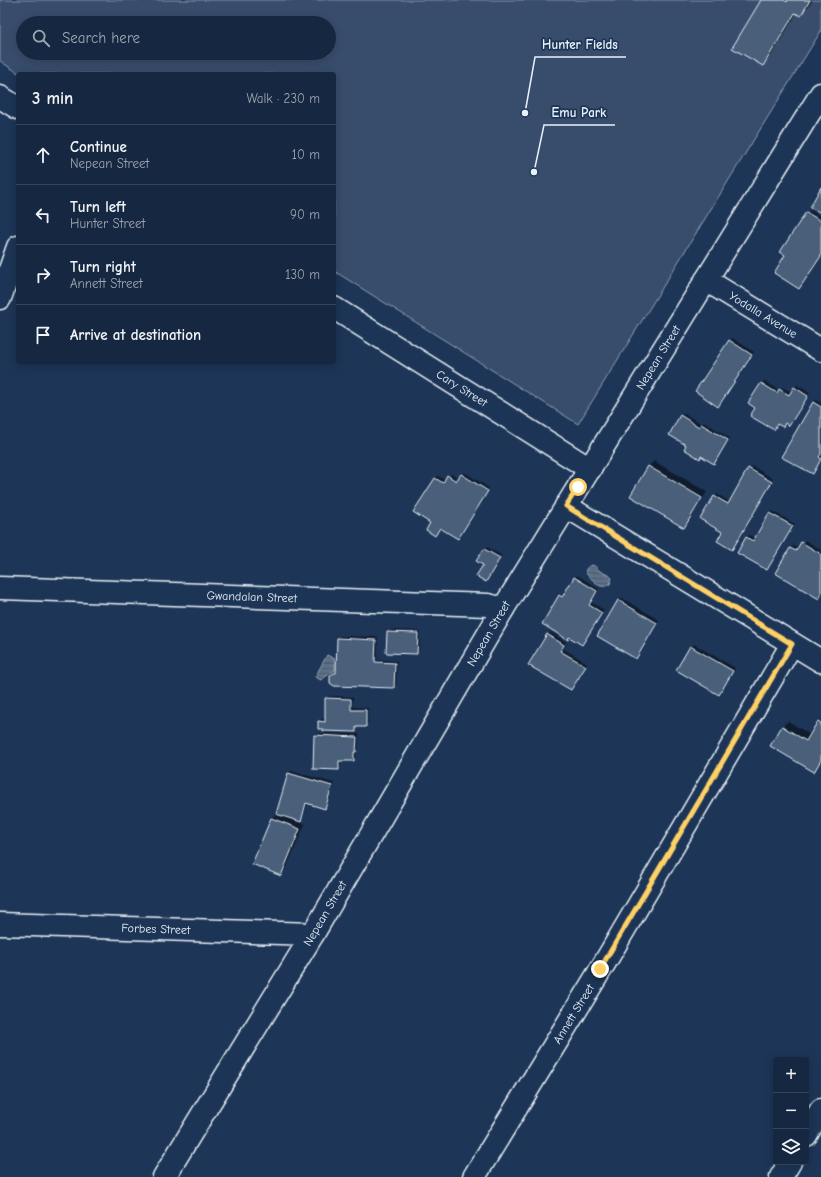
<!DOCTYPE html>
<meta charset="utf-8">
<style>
body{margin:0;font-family:"Comic Neue",sans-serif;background:#23344c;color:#f1f3f6}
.controls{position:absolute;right:12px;bottom:12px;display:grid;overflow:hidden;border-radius:4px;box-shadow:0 2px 10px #0003}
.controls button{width:36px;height:36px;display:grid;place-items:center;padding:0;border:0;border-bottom:1px solid #35445a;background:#162841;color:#f1f3f6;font:20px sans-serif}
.stop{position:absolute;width:12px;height:12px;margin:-9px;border:3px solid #ffd166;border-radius:50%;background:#fff}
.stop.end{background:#ffd166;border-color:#fff;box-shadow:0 1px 4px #0008}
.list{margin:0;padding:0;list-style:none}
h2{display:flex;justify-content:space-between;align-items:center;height:52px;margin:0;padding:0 16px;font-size:17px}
h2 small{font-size:13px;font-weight:400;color:#9ea6b1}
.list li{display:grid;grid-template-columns:26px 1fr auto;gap:12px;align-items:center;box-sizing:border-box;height:60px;padding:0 16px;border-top:1px solid #35445a}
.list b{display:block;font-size:15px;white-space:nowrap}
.list p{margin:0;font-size:13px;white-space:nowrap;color:#9ea6b1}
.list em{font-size:13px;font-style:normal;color:#9ea6b1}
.icon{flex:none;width:22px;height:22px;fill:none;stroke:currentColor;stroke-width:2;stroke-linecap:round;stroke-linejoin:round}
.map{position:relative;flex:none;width:821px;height:1177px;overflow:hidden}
.search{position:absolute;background:#162841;box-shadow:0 2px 10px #0003;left:16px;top:16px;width:320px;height:44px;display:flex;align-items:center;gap:10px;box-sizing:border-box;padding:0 14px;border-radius:22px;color:#9ea6b1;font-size:15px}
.panel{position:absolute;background:#162841;box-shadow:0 2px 10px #0003;left:16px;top:72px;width:320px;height:292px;border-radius:4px}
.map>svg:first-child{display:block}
</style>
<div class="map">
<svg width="821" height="1177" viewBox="0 0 821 1177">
<defs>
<pattern id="water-rules" width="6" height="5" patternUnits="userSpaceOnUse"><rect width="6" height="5" fill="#5d7089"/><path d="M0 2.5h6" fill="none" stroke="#505a66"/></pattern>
</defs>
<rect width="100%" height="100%" fill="#1d3557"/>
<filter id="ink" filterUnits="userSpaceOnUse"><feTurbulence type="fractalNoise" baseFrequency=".025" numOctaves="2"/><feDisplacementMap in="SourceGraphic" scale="8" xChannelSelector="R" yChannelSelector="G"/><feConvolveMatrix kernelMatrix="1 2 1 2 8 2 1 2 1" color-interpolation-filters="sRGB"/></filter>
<g filter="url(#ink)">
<path fill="#374d6c" stroke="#909fb2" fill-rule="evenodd" d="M 0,0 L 821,0 L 821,31 L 578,424 L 334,271 L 334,74 L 20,74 L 0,61 ZM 23,23 L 329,23 L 329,53 L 23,53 Z"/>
<path fill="url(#water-rules)" stroke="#95a4b5" d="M 592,565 C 596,566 597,569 600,571 C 604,574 609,574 612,578 L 610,584 C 607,586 604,587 601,586 C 597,585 596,582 593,580 C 586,575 581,569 592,565 Z
M 327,655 L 335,659 L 335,670 L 321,680 L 315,677 Z"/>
<path fill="#0007" d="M 762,0 L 813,0 L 809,6 L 800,15 L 797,13 L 771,56 L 763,65 Z
M 810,210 L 821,217 L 821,256 L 799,288 L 787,254 L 782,251 Z
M 732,338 L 754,352 L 720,403 L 696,391 Z
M 764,381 L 779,390 L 782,387 L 791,392 L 797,385 L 810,393 L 792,422 L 786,422 L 783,426 L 778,423 L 776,426 L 757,407 L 761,383 Z
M 816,400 L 821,403 L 821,460 L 815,470 L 814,403 Z
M 683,413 L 702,424 L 704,422 L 730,438 L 714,463 L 688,445 L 681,416 Z
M 654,461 L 707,492 L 689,521 L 684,526 L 649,466 Z
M 752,466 L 773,479 L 732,549 L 723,532 L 715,497 L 717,494 L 730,502 Z
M 464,472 L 489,488 L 460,535 L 441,527 L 435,535 L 431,522 L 435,478 L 438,476 L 445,480 L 451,474 L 459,479 Z
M 772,511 L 795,524 L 767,569 L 738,552 L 749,535 L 755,538 Z
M 805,540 L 821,550 L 821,595 L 776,572 L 791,548 L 793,546 L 799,548 Z
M 487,547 L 501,555 L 488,578 L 484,565 L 485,549 Z
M 577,575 L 599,589 L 591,602 L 604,610 L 582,644 L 570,637 L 568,638 L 560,596 L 562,594 L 564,595 Z
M 622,598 L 659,620 L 638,655 L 598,636 Z
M 391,630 L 420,631 L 419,650 L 417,653 L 388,633 Z
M 550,632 L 566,642 L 562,648 L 587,663 L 571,689 L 548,635 Z
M 340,636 L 378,637 L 377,660 L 397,661 L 396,685 L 394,687 L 331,676 L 337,671 L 338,639 Z
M 694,644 L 735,668 L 719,694 L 677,670 Z
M 329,696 L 353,697 L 353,707 L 368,708 L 368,724 L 365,726 L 358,726 L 355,731 L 319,722 L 322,719 L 326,719 L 326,699 Z
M 821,719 L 821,762 L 814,771 L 782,727 L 788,721 L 811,735 Z
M 318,733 L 359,734 L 358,749 L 356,751 L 356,758 L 353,760 L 341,760 L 341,767 L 338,769 L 315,736 Z
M 291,771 L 334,783 L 327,805 L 325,808 L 308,803 L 303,818 L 299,822 L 305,824 L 286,869 L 281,875 L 272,818 L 277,813 L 289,773 Z"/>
<path fill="#495e7a" stroke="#e8f1f8" d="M 761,0 L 784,0 L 787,2 L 788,0 L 810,0 L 801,16 L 795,13 L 763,66 L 732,48 Z
M 821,187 L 821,213 L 810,207 Z
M 806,212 L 821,221 L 821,256 L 799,289 L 774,273 L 785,255 L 780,252 Z
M 729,340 L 752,355 L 718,407 L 695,391 Z
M 761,383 L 777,393 L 779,389 L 789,395 L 794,387 L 808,396 L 789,426 L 785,423 L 783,427 L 777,424 L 774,430 L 750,416 L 755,408 L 748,403 Z
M 813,402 L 821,407 L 821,454 L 819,457 L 821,459 L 813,474 L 781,457 Z
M 680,415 L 699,427 L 701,424 L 728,440 L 714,464 L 701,456 L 700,459 L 684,449 L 686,445 L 669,435 Z
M 648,466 L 702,498 L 684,528 L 630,496 Z
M 748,468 L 772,482 L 732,550 L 717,541 L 722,532 L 700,519 L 714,496 L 728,504 Z
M 461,474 L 488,491 L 458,539 L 440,528 L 435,536 L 426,530 L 430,523 L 413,512 L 435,478 L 443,483 L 447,475 L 456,481 Z
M 769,513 L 793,526 L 767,570 L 737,553 L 746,537 L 753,541 Z
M 801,542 L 821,554 L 821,595 L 819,599 L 775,573 L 790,548 L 796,551 Z
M 484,549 L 500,558 L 486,582 L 476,576 L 483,565 L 476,561 Z
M 574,577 L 597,591 L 589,605 L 602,613 L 582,645 L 569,637 L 568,640 L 542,624 L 559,595 L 562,597 Z
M 618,600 L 657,623 L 636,659 L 597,636 Z
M 387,632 L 418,633 L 417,654 L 386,653 Z
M 547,634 L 564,645 L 560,651 L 586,666 L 571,690 L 528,665 Z
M 337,638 L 376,640 L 375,662 L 395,663 L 394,688 L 334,686 L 330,683 L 330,676 L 334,673 L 336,673 Z
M 690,646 L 733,671 L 719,695 L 676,670 Z
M 325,698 L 351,699 L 351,710 L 366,710 L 366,727 L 356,727 L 356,732 L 323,731 L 323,729 L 318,729 L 318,721 L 325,722 Z
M 818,721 L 821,723 L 821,760 L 814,772 L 770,746 L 782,726 L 806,741 Z
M 314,735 L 357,737 L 356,752 L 354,752 L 354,761 L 339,761 L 339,770 L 313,769 Z
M 288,773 L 332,786 L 325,809 L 306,803 L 301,822 L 276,814 Z
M 271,818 L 300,829 L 281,876 L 252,864 Z"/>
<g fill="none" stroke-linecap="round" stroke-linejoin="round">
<defs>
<g id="minor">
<path d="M 0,97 L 18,108"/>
<path id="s1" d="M 706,280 L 821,350"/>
<path d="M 0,298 L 18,247"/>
<path id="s2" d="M 334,308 L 590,469"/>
<path d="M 566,506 L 821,661"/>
<path id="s3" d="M 0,588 L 488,605 L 503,609"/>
<path id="s4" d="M 0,924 L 313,934"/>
<path d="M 806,1135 L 821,1110"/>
<path id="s5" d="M 164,1177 L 313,934 L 503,609 L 821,94"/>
<path id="s6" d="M 474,1177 L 601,969 L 792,644"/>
<path d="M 781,1177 L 790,1162"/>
</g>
</defs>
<use href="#minor" stroke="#e8f1f8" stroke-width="25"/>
<use href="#minor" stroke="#1d3557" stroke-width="22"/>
</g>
</g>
<g fill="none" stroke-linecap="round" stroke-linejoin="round" filter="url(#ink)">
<path stroke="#ffd166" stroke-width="5" d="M 578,487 L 566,506 L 792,644 L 600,969"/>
</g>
<g text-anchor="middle" stroke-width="3.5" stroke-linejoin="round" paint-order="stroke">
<g font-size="12" fill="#e8f1f8" stroke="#1d3557">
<text dy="4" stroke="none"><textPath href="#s1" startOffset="67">Yodalla Avenue</textPath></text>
<text dy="4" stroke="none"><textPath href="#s5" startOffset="957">Nepean Street</textPath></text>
<text dy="4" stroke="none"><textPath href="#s2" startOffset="151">Cary Street</textPath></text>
<text dy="4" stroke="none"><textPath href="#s3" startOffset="252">Gwandalan Street</textPath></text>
<text dy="4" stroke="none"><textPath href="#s5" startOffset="633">Nepean Street</textPath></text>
<text dy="4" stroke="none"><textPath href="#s5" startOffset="309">Nepean Street</textPath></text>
<text dy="4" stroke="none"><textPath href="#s4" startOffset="156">Forbes Street</textPath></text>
<text dy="4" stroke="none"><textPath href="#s6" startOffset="191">Annett Street</textPath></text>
</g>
</g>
<path fill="none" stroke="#e8f1f8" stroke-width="1.5" d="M525 113L535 57H626M534 172L544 125H615"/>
<g fill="#e8f1f8" stroke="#1d3557" stroke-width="1.5">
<circle cx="525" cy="113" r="4"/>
<circle cx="534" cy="172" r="4"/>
</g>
<g font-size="13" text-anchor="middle" font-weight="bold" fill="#e8f1f8" stroke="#1d3557" stroke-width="3.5" stroke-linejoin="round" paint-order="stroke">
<text x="580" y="49">Hunter Fields</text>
<text x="579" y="117">Emu Park</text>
</g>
</svg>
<div class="controls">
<button>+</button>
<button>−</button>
<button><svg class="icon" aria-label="layers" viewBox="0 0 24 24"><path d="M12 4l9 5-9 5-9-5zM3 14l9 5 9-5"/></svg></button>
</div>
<div class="stop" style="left:578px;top:487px"></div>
<div class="stop end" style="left:600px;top:969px"></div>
<div class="search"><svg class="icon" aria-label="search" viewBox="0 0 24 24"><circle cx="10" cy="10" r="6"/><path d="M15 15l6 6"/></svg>Search here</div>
<section class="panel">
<h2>3 min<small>Walk · 230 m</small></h2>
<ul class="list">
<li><svg class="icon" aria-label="ahead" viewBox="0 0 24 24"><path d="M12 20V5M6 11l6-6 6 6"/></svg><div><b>Continue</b><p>Nepean Street</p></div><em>10 m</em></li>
<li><svg class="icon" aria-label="left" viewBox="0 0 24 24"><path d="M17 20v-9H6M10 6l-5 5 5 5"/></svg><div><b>Turn left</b><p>Hunter Street</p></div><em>90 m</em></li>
<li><svg class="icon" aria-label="right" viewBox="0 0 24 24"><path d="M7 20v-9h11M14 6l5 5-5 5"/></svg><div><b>Turn right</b><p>Annett Street</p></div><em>130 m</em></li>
<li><svg class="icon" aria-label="arrive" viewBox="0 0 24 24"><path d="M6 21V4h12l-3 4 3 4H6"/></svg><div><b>Arrive at destination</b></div></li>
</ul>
</section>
</div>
